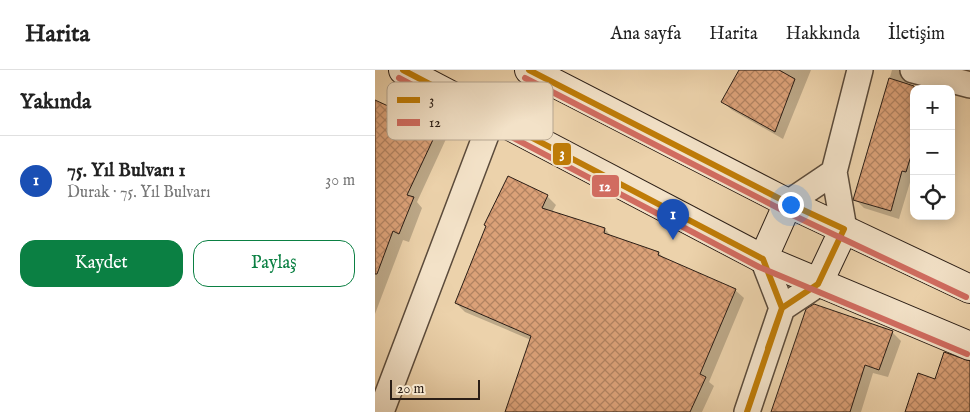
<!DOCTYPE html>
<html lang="tr">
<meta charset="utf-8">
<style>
body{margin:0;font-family:"IM FELL English",serif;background:#f6f6f6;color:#222}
.controls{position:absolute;right:15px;top:15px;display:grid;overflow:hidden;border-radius:10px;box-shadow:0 2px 12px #0003}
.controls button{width:45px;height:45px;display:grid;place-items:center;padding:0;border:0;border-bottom:1px solid #e0e0e0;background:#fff;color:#222;font:25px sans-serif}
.scale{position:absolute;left:15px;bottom:12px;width:90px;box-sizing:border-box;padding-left:5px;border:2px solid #2b1e16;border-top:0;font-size:14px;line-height:18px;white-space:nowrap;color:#2b1e16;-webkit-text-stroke:4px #f3e2c8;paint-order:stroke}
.you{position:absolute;left:415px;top:134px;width:18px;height:18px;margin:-12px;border:4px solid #fff;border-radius:50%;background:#1a73e8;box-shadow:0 0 0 8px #1a73e833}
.badge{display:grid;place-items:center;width:32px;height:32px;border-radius:50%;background:#0b8043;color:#fff;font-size:16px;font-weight:700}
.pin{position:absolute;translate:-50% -41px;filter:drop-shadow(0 1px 2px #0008)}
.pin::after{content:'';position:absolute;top:26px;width:18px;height:15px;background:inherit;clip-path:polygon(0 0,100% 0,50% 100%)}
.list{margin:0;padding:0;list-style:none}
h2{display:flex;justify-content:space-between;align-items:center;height:65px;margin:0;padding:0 20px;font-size:21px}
h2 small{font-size:16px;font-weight:400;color:#767676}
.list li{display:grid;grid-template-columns:32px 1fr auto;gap:15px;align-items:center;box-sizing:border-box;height:90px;padding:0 20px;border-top:1px solid #e0e0e0}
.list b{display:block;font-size:19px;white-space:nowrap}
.list p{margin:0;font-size:16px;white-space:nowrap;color:#767676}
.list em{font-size:16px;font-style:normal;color:#767676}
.actions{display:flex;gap:10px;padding:15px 20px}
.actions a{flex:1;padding:11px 0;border:1px solid #0b8043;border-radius:15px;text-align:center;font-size:18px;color:#0b8043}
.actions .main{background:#0b8043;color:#fff}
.icon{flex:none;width:28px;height:28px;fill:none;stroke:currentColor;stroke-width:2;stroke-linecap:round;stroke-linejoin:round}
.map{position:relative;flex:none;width:595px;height:342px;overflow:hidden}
header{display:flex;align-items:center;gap:30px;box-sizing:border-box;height:70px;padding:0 25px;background:#fff;border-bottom:1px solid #e0e0e0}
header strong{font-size:24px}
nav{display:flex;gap:28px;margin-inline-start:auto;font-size:18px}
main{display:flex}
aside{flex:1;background:#fff}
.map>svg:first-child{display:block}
</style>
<header>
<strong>Harita</strong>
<nav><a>Ana sayfa</a><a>Harita</a><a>Hakkında</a><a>İletişim</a></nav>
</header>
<main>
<aside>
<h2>Yakında<small></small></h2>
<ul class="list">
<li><span class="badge" style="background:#1a4fb4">1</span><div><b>75. Yıl Bulvarı 1</b><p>Durak · 75. Yıl Bulvarı</p></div><em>30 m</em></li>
</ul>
<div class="actions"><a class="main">Kaydet</a><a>Paylaş</a></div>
</aside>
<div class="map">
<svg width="595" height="342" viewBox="0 0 595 342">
<defs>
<pattern id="building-cross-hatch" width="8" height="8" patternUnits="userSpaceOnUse" patternTransform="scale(1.25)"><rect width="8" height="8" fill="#dba178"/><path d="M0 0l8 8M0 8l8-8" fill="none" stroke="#b28361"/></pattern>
</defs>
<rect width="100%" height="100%" fill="#ecd2ab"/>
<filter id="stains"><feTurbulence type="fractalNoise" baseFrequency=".004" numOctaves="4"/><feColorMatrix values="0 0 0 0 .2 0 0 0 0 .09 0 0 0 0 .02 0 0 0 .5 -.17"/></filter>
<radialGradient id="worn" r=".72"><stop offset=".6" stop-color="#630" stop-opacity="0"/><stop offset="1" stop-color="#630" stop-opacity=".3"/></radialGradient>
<path fill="#0003" d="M 366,0 L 436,0 L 408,69 L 357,40 L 348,32 Z
M 517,0 L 536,0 L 533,15 L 546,19 L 539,19 L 539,110 L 536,109 L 524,149 L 489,138 L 480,129 Z
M 0,31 L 62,60 L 71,69 L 42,132 L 47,138 L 34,172 L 28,170 L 0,244 Z
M 172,126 L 181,135 L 177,142 L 230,159 L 237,167 L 284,183 L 290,189 L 360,220 L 369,228 L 334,312 L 339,316 L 327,342 L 134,342 L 156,270 L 90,242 L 81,233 Z
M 517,262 L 526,271 L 513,307 L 498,303 L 486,342 L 397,342 Z"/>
<path fill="url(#building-cross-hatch)" stroke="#2b1e16" d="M 364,0 L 404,0 L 420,9 L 400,62 L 346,32 Z
M 514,8 L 539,16 L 539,76 L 531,102 L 527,101 L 516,141 L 478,130 Z
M 0,30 L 63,59 L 32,125 L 39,127 L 24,164 L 18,161 L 2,204 L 0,204 Z
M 133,106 L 173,125 L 167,138 L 230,158 L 229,163 L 284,182 L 283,185 L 361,219 L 325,304 L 331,307 L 315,342 L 130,342 L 156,266 L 80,233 L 111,156 L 109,155 Z
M 439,234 L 518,261 L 504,300 L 490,295 L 475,342 L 396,342 L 431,239 Z
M 569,282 L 595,291 L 595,342 L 530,342 L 543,303 L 560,309 Z"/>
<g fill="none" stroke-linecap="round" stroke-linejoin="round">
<defs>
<path id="minor" d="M 538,0 L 595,15
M 413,133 L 459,102
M 469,159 L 459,102 L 485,0
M 388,189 L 407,238
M 6,342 L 117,49
M 372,342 L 407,238 L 443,214"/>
<path id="secondary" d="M 28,0 L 388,189 L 595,276
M 154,0 L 413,133 L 595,219
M 388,189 L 413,133
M 443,214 L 469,159"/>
</defs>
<use href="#minor" stroke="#5b4b3b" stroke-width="28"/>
<use href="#secondary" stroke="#2b1e16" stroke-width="30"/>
<use href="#minor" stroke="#f3e2c8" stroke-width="25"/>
<use href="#secondary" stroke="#f3e2c8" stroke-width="28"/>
<defs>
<path id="bus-1" d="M 28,0 L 388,189 L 407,238 L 372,342
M 154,0 L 413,133 L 469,159 L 443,214 L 407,238 L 393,278"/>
<path id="bus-2" d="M 24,8 L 384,197 L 592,284
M 150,8 L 409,141 L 591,227"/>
</defs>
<use href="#bus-1" stroke="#f3e2c8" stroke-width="10"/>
<use href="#bus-2" stroke="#f3e2c8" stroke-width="10"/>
<use href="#bus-1" stroke="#bf7c07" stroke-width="6"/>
<use href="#bus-2" stroke="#d16c60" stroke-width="6"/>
</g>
<rect x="12" y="12" width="166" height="58" rx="8" fill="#f3e2c8" stroke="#b7a793" stroke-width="1"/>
<rect x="22" y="27" width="23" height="6" fill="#bf7c07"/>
<rect x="22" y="49" width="23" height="7" fill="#d16c60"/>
<g font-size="14" fill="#2b1e16">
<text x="54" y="35">3</text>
<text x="54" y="57">12</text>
</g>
<g stroke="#f3e2c8" stroke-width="2">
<rect x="177" y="72" width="20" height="24" rx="5" fill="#bf7c07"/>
<rect x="216" y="104" width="29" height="24" rx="5" fill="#d16c60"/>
</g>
<g font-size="14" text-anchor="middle" font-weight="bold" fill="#fff">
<text x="187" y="88">3</text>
<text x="230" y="121">12</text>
</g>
<rect width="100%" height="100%" filter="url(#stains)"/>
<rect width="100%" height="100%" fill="url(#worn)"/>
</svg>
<div class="controls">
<button>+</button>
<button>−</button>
<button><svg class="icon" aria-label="locate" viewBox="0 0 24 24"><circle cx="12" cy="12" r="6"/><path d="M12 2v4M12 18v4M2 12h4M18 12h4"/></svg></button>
</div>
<div class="scale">20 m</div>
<div class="you"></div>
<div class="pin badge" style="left:298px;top:170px;background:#1a4fb4">1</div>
</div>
</main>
